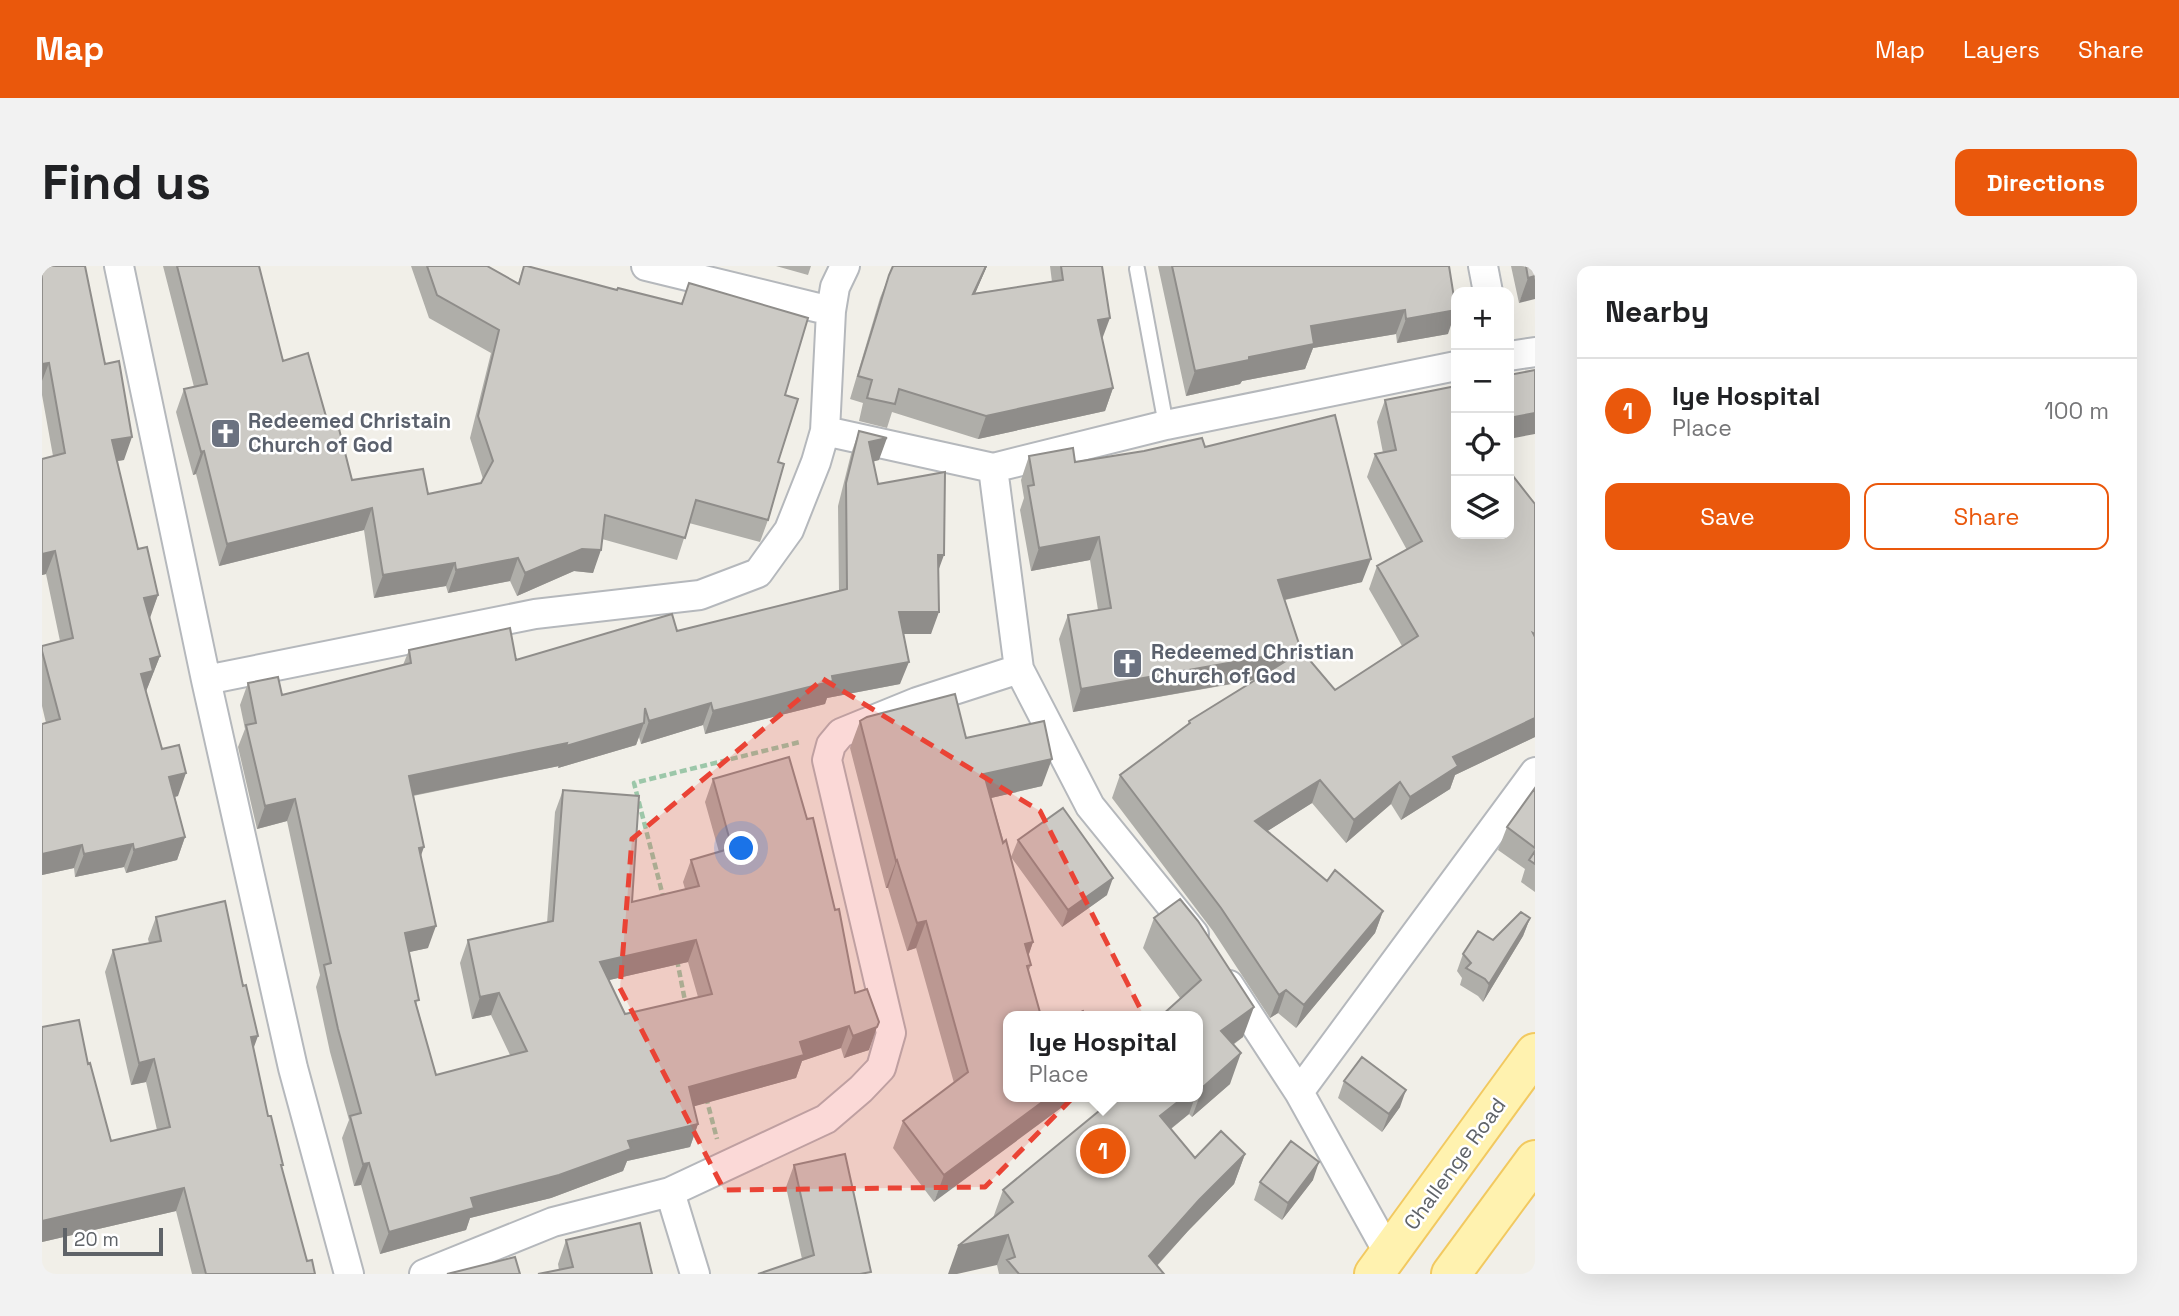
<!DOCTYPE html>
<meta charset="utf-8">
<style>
body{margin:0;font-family:"Space Grotesk",sans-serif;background:#f2f2f2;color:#202124}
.controls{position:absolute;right:21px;top:21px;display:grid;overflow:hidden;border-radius:14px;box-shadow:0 7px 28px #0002}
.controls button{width:63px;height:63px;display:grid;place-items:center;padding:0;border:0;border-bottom:2px solid #e0e0e0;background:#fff;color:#202124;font:35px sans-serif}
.scale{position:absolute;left:21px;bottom:18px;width:100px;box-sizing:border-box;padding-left:7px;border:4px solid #5f6368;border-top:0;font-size:19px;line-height:24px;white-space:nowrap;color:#5f6368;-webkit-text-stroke:5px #fff;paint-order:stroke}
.you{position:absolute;left:700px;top:583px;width:24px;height:24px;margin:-18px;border:5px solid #fff;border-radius:50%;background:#1a73e8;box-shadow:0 0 0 10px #1a73e833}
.badge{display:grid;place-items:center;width:46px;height:46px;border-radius:50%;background:#ea580c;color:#fff;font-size:23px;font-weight:700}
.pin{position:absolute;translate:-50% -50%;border:4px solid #fff;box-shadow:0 2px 7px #0006}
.popup{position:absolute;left:961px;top:745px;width:200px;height:91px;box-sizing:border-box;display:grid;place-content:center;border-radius:14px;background:#fff;filter:drop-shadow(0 2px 5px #0005);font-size:23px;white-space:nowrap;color:#757577}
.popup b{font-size:26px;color:#202124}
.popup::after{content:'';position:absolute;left:50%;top:100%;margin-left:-14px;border:14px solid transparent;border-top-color:#fff}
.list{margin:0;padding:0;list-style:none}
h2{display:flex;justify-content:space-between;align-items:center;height:91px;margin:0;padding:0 28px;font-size:30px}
h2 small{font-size:23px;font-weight:400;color:#757577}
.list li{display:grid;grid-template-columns:46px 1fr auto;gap:21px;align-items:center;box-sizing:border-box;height:105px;padding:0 28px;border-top:2px solid #e0e0e0}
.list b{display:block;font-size:26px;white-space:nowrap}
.list p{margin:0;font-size:23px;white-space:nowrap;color:#757577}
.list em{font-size:23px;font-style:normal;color:#757577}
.actions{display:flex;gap:14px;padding:21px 28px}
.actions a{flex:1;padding:16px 0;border:2px solid #ea580c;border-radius:14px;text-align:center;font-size:24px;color:#ea580c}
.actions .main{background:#ea580c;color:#fff}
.icon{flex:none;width:38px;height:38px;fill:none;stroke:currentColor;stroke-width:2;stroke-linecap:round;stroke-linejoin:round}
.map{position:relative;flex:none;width:1493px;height:1008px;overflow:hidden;border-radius:14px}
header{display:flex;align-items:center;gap:42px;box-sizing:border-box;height:98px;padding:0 35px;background:#ea580c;color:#fff}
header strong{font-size:33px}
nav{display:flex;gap:38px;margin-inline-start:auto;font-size:24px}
.intro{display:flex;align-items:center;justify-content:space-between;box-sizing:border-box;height:168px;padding:0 42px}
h1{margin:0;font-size:49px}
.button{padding:18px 32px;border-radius:14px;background:#ea580c;color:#fff;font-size:24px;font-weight:700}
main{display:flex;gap:42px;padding:0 42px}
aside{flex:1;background:#fff;border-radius:14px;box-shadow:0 7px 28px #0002}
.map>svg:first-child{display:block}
</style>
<header>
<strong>Map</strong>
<nav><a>Map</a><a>Layers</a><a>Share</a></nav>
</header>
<div class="intro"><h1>Find us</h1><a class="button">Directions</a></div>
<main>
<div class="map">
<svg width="1493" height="1008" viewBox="0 0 1493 1008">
<rect width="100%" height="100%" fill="#f1efe8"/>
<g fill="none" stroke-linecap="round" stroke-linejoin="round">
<defs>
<path id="service" d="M 1095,3 L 1124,159"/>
<path id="minor" d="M 77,0 L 164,414 L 251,802 L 307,1008
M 604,0 L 789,45
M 1441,0 L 1446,26
M 1467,90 L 1493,86
M 783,165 L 951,202 L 977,403 L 1048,540 L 1152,668
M 951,202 L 1124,159 L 1414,100
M 164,414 L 493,348 L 658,329 L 716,307 L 747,264 L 774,196 L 783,165 L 789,45 L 793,21 L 803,0
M 1187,719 L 1257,826 L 1347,988
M 1257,826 L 1493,506
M 628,926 L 653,1008
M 382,1008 L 511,956 L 628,926 L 784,853 L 819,823 L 839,802 L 849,767 L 785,494 L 789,479 L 799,467 L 875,436 L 977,403"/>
<path id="primary" d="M 1332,1008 L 1493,787
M 1409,1008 L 1493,894"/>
</defs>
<use href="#service" stroke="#b5b8bc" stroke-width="18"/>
<use href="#minor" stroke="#b5b8bc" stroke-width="32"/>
<use href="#primary" stroke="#f2c960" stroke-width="42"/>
<path stroke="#9cc7a9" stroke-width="4.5" stroke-dasharray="7 3.5" stroke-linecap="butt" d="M 622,634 L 592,517 L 758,476
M 635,694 L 644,740
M 664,831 L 675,873"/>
<use href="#service" stroke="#fff" stroke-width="14"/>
<use href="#minor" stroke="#fff" stroke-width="28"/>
<use href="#primary" stroke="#fff2af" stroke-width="38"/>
</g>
<path fill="#afaea9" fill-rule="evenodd" d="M 121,0 L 217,0 L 241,95 L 287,161 L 310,214 L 386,228 L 439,217 L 441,213 L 428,172 L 449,87 L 387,52 L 369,0 L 445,0 L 476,17 L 482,0 L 575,24 L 639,38 L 647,17 L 743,129 L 736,196 L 726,254 L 718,276 L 647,257 L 635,294 L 560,273 L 551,307 L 532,305 L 475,330 L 468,315 L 406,327 L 404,320 L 332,332 L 322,264 L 177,300 L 154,208 L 151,209 L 134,146 L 142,123 L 152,121 Z
M 734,0 L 769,0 L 766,9 Z
M 851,0 L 945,0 L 933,27 L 1010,16 L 1008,0 L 1060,0 L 1060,74 L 1071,122 L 1063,145 L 936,173 L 850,146 L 845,162 L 817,155 L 821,137 L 808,133 L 838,32 Z
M 1116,0 L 1407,0 L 1406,68 L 1355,77 L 1354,68 L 1271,82 L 1263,103 L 1200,115 L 1198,118 L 1144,130 Z
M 1469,0 L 1493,0 L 1477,37 Z
M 0,2 L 82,194 L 75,195 L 96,283 L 116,329 L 107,352 L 118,390 L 104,425 L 120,483 L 136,530 L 133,531 L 143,571 L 135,594 L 84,607 L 82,601 L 33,611 L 32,602 L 0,609 L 0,458 L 4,457 L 0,440 L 0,380 L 18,375 L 4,308 L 0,309 L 0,193 L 11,190 L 0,129 Z
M 1343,134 L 1414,268 L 1493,238 L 1493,471 L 1413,509 L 1408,523 L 1359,554 L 1349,538 L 1304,577 L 1270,537 L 1225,565 L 1285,615 L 1341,645 L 1333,667 L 1254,762 L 1236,747 L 1228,752 L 1171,665 L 1070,532 L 1078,509 L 1145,460 L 1147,455 L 1213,414 L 1031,446 L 1017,373 L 1026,349 L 1056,344 L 1048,294 L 989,305 L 978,244 L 982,232 L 979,214 L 987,190 L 1033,196 L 1163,181 L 1320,316 L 1243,334 L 1259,384 L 1258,386 L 1293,424 L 1360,380 L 1327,323 L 1335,300 L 1365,284 L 1325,211 L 1333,188 L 1341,187 L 1335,156 Z
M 817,165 L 837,194 L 831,195 L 836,218 L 896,306 L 889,368 L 861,368 L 858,418 L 785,432 L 783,438 L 663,468 L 661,459 L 599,478 L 597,471 L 594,479 L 516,502 L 517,500 L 371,530 L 379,590 L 386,682 L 367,686 L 375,740 L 394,809 L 468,789 L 449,749 L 430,753 L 418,697 L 426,674 L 505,657 L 513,546 L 521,524 L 590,636 L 643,623 L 641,616 L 649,594 L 677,586 L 663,536 L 671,513 L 813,727 L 827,784 L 802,792 L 799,782 L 760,795 L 754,812 L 652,840 L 656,858 L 648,881 L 585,895 L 581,905 L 509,932 L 428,952 L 424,964 L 338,988 L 319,919 L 312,920 L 300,872 L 307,854 L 288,786 L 274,721 L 278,709 L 245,555 L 215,563 L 196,481 L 203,463 L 198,439 L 206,417 L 240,429 L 361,399 L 367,384 L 474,394 L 635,365 L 797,325 L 796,240 L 809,188 ZM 646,696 L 656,731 L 583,748 L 567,714 Z
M 818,455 L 924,472 L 1000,520 L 949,532 L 991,676 L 986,690 L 989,699 L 892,936 L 851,882 L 861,855 L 912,817 L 874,682 L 865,685 L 846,622 L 844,622 L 808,482 Z
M 1493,522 L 1493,626 L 1479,616 L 1483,603 L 1456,584 L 1465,561 Z
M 976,574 L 1065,629 L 1020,661 L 969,591 Z
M 114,651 L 211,783 L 226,850 L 265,995 L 273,1008 L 150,1008 L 134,945 L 0,976 L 0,761 L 46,798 L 69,875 L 115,864 L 104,816 L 89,819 L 63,706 L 71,684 L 107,677 L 106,673 Z
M 1112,652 L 1201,771 L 1191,779 L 1188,818 L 1150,851 L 1147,848 L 1129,863 L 1153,892 L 1203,888 L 1192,918 L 1146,965 L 1115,1000 L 1122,1008 L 957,1008 L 955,999 L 951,952 L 961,924 L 1068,836 L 1064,831 L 1156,831 L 1156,750 L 1138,732 L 1101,682 Z
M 1488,652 L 1481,670 L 1441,736 L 1436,730 L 1418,719 L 1420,712 L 1415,705 L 1421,688 L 1451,674 Z
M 1302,815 L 1358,841 L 1340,866 L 1296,832 Z
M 752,899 L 829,1006 L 760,993 L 744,921 Z
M 1271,914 L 1240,954 L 1212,934 L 1218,916 Z
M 524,974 L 610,1008 L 517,1004 L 516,998 Z"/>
<path fill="#8f8d8a" d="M 944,0 L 945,0 L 923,51 L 931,28 Z
M 1493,10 L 1493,33 L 1477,37 L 1486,12 Z
M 1363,44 L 1354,68 L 1271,82 L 1263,103 L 1200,115 L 1198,118 L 1144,130 L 1153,105 L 1207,91 L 1269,60 Z
M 1414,44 L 1406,68 L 1355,77 L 1364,53 Z
M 1068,52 L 1059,76 L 1056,54 Z
M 7,97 L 0,115 L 0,98 Z
M 1071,122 L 1063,145 L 936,173 L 944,150 Z
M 1493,147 L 1493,168 L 1467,173 L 1467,152 Z
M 90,171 L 82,194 L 61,197 L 70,174 Z
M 845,172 L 837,194 L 819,199 L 827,176 Z
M 162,185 L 154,208 L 151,209 L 159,186 Z
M 330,242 L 322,264 L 177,300 L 185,278 Z
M 1057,271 L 1048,294 L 989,305 L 997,282 Z
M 540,283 L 559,284 L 551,307 L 532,305 L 475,330 L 483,307 Z
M 13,285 L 4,308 L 0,309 L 0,288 Z
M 896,289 L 902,289 L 894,311 Z
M 476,292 L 468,315 L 406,327 L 414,304 Z
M 1329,293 L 1320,316 L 1228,337 L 1236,314 Z
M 413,297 L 404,320 L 332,332 L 341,309 Z
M 116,329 L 108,352 L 93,355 L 102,332 Z
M 857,346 L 897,346 L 889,368 L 849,368 Z
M 1259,384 L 1250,407 L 1031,446 L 1039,423 Z
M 118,390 L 109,413 L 103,428 L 99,408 L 108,393 Z
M 867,396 L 858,418 L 785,432 L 783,438 L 663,468 L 671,445 L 790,410 Z
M 669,437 L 661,459 L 599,478 L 607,455 Z
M 1493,452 L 1493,471 L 1413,509 L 1408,523 L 1359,554 L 1368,531 L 1411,491 Z
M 602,457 L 594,479 L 516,502 L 524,480 Z
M 525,477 L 517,500 L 358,532 L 367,510 Z
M 1010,493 L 1000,520 L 932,536 L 942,508 Z
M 144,507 L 136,530 L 119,534 L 127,511 Z
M 1278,514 L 1270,537 L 1205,578 L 1213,555 Z
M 1358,516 L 1349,538 L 1304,577 L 1312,554 Z
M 253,533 L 245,555 L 215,563 L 223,540 Z
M 143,571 L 135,594 L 84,607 L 92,584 Z
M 91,578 L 82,601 L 33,611 L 42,588 Z
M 40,579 L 32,602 L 0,609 L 0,588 Z
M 382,581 L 374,604 L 377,582 Z
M 855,594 L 846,622 L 844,622 L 854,595 Z
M 1071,612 L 1065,629 L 1020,661 L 1026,644 Z
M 1341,645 L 1333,667 L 1254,762 L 1262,739 Z
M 1488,652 L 1481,670 L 1441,736 L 1447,718 Z
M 884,655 L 874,682 L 865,685 L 875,657 Z
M 394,660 L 386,682 L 354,689 L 363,667 Z
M 654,674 L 646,696 L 550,718 L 558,696 Z
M 991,676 L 982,703 L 983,678 Z
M 1244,724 L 1236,747 L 1228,752 L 1237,729 Z
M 457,727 L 449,749 L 430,753 L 438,731 Z
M 1212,741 L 1201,771 L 1167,795 L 1179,765 Z
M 807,760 L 799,782 L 760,795 L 754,812 L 639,844 L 647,821 L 758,776 Z
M 835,761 L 827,784 L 802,792 L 811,770 Z
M 216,770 L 208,792 L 209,771 Z
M 1199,787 L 1188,818 L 1150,851 L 1161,821 Z
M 112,793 L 104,816 L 89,819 L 97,797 Z
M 1364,824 L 1358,841 L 1340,866 L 1347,848 Z
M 1007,831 L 1034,831 L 892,936 L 902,909 Z
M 1142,831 L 1153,831 L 1147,848 L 1107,880 L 1118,850 Z
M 656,858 L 648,881 L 585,895 L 581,905 L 509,932 L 428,952 L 424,964 L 338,988 L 347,966 L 429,932 L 586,875 Z
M 1203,888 L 1192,918 L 1146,965 L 1107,1008 L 1107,990 L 1157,934 Z
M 1277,896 L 1271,914 L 1240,954 L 1246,937 Z
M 327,897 L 319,919 L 312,920 L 321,898 Z
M 142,922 L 134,945 L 0,976 L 0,955 Z
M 966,969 L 955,999 L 915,1008 L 906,1008 L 916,980 Z"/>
<path fill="#cccac5" stroke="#8f8d8a" stroke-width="2" fill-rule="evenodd" d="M 9,0 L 43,0 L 63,98 L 77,95 L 90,171 L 70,174 L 96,283 L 105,281 L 116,329 L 102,332 L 118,390 L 108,393 L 111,405 L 99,408 L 120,483 L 137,479 L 144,507 L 127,511 L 143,571 L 92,584 L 91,578 L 42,588 L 40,579 L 0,588 L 0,458 L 18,453 L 0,385 L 0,380 L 31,372 L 13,285 L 0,288 L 0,193 L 23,187 L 7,97 L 0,98 L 0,2 Z
M 135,0 L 217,0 L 241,95 L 266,87 L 287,161 L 296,159 L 310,214 L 381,203 L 386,228 L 439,217 L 451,195 L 436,150 L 457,64 L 395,29 L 385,0 L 445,0 L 477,18 L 482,0 L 485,0 L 575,24 L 576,22 L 640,38 L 647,17 L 766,52 L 743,129 L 756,133 L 736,196 L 742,198 L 726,254 L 654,234 L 643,272 L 563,249 L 559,284 L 540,283 L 483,307 L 476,292 L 414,304 L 413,297 L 341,309 L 330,242 L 185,278 L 162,185 L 159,186 L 142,123 L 165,118 Z
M 851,0 L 944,0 L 931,28 L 1021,14 L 1019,0 L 1060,0 L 1068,52 L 1056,54 L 1071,122 L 944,150 L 857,123 L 853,138 L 825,132 L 830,114 L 816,110 L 847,9 Z
M 1130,0 L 1407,0 L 1414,44 L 1364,53 L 1363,44 L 1269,60 L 1272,78 L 1207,91 L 1207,94 L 1153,105 Z
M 1484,0 L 1493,0 L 1493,10 L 1486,12 Z
M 1493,104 L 1493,147 L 1467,152 L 1467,109 Z
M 1414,120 L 1414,268 L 1467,268 L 1467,205 L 1493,238 L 1493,368 L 1491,367 L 1493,371 L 1493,452 L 1411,491 L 1416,500 L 1368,531 L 1358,516 L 1312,554 L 1278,514 L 1213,555 L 1285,615 L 1293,604 L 1341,645 L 1262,739 L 1244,724 L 1237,729 L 1179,642 L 1078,509 L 1148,457 L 1147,455 L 1260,385 L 1293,424 L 1376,370 L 1335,300 L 1380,275 L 1333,188 L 1354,184 L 1343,134 Z
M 1293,149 L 1329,293 L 1236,314 L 1259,384 L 1039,423 L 1026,349 L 1069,342 L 1057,271 L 997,282 L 986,220 L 992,219 L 987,190 L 1031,182 L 1033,196 L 1102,185 L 1160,172 L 1163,181 Z
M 817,165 L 845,172 L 827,176 L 836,218 L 903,206 L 902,289 L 896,289 L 897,346 L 857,346 L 867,396 L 790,410 L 791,415 L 671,445 L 669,437 L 607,455 L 603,442 L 602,457 L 524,480 L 525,477 L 367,510 L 382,581 L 377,582 L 394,660 L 363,667 L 377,734 L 373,735 L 394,809 L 485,785 L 457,727 L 438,731 L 426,674 L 511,655 L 521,524 L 597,530 L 590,636 L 657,620 L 649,594 L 690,582 L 671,513 L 747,491 L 765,553 L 771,552 L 793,644 L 797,643 L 813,727 L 825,723 L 837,756 L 835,761 L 811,770 L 807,760 L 758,776 L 762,789 L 647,821 L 656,858 L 586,875 L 589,883 L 517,909 L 429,932 L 432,942 L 347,966 L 327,897 L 321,898 L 308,850 L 319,847 L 296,763 L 282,699 L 289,697 L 253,533 L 223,540 L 204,459 L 214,457 L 206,417 L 236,411 L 240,429 L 369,397 L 367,384 L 468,362 L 474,394 L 630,348 L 635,365 L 805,323 L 804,217 ZM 654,674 L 670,728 L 583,748 L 558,696 Z
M 913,428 L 924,472 L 1002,455 L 1010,493 L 942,508 L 961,577 L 964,574 L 991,676 L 983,678 L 989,699 L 985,700 L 999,750 L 967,750 L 967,831 L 1007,831 L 902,909 L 861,855 L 926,806 L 884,655 L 875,657 L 855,594 L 854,595 L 818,455 L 825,451 Z
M 1493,522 L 1493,582 L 1465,561 Z
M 1021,542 L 1071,612 L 1026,644 L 976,574 Z
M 1493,585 L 1493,598 L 1487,594 Z
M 1138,633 L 1156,655 L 1212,741 L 1179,765 L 1199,787 L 1161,821 L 1158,818 L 1156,820 L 1156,750 L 1119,750 L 1159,714 L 1112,652 Z
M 183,635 L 201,720 L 204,719 L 216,770 L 209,771 L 226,850 L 229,850 L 241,899 L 239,899 L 265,995 L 270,994 L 273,1008 L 164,1008 L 142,922 L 0,955 L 0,761 L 37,754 L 46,798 L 48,797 L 69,875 L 128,861 L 112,793 L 97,797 L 71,684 L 119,675 L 114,651 Z
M 1479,646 L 1488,652 L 1447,718 L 1443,713 L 1424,702 L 1429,697 L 1421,688 L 1436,665 L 1451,674 Z
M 1041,745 L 1044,750 L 1031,750 Z
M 1320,791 L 1364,824 L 1347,848 L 1302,815 Z
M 1074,831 L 1142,831 L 1118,850 L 1153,892 L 1179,865 L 1203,888 L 1157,934 L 1107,990 L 1122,1008 L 977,1008 L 965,994 L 973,991 L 966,969 L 916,980 L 971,936 L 961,924 Z
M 1249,875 L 1277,896 L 1246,937 L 1218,916 Z
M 803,888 L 829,1006 L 818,1008 L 716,1008 L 772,989 L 752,899 Z
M 598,957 L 610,1008 L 496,1008 L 531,1001 L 524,974 Z
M 473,991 L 478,1008 L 405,1008 Z"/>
<path fill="#ea4335" fill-opacity="0.2" stroke="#ea4335" stroke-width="5" stroke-dasharray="14 9" stroke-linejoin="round" d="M 781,413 L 998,545 L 1105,756 L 943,921 L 682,924 L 578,722 L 590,573 Z"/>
<defs>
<symbol id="church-square" viewBox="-11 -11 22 22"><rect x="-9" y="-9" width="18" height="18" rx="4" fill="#6b7280" stroke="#fff"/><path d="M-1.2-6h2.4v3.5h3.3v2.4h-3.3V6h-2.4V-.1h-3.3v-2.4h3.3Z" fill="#fff"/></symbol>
</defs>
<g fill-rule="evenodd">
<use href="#church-square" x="166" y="150" width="35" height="35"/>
<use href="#church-square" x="1068" y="380" width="35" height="35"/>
</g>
<g text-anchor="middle" stroke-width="5" stroke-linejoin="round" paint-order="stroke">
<g font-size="21" font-weight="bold" fill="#5b616d" stroke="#fff" text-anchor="start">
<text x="206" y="162">Redeemed Christain<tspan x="206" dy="24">Church of God</tspan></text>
<text x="1109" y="393">Redeemed Christian<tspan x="1109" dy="24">Church of God</tspan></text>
</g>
<g font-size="21" fill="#5f6368" stroke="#fff">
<text transform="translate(1413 898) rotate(-54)" y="7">Challenge Road</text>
</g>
</g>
</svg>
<div class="controls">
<button>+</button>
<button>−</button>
<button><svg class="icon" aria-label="locate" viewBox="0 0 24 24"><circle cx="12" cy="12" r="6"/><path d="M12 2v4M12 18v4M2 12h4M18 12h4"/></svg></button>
<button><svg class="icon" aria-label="layers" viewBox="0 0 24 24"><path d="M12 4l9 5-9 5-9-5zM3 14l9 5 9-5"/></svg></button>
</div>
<div class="scale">20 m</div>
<div class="you"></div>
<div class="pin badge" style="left:1061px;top:885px">1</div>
<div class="popup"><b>Iye Hospital</b>Place</div>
</div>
<aside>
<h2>Nearby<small></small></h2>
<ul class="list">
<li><span class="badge">1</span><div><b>Iye Hospital</b><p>Place</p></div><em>100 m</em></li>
</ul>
<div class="actions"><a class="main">Save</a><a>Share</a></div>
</aside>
</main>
